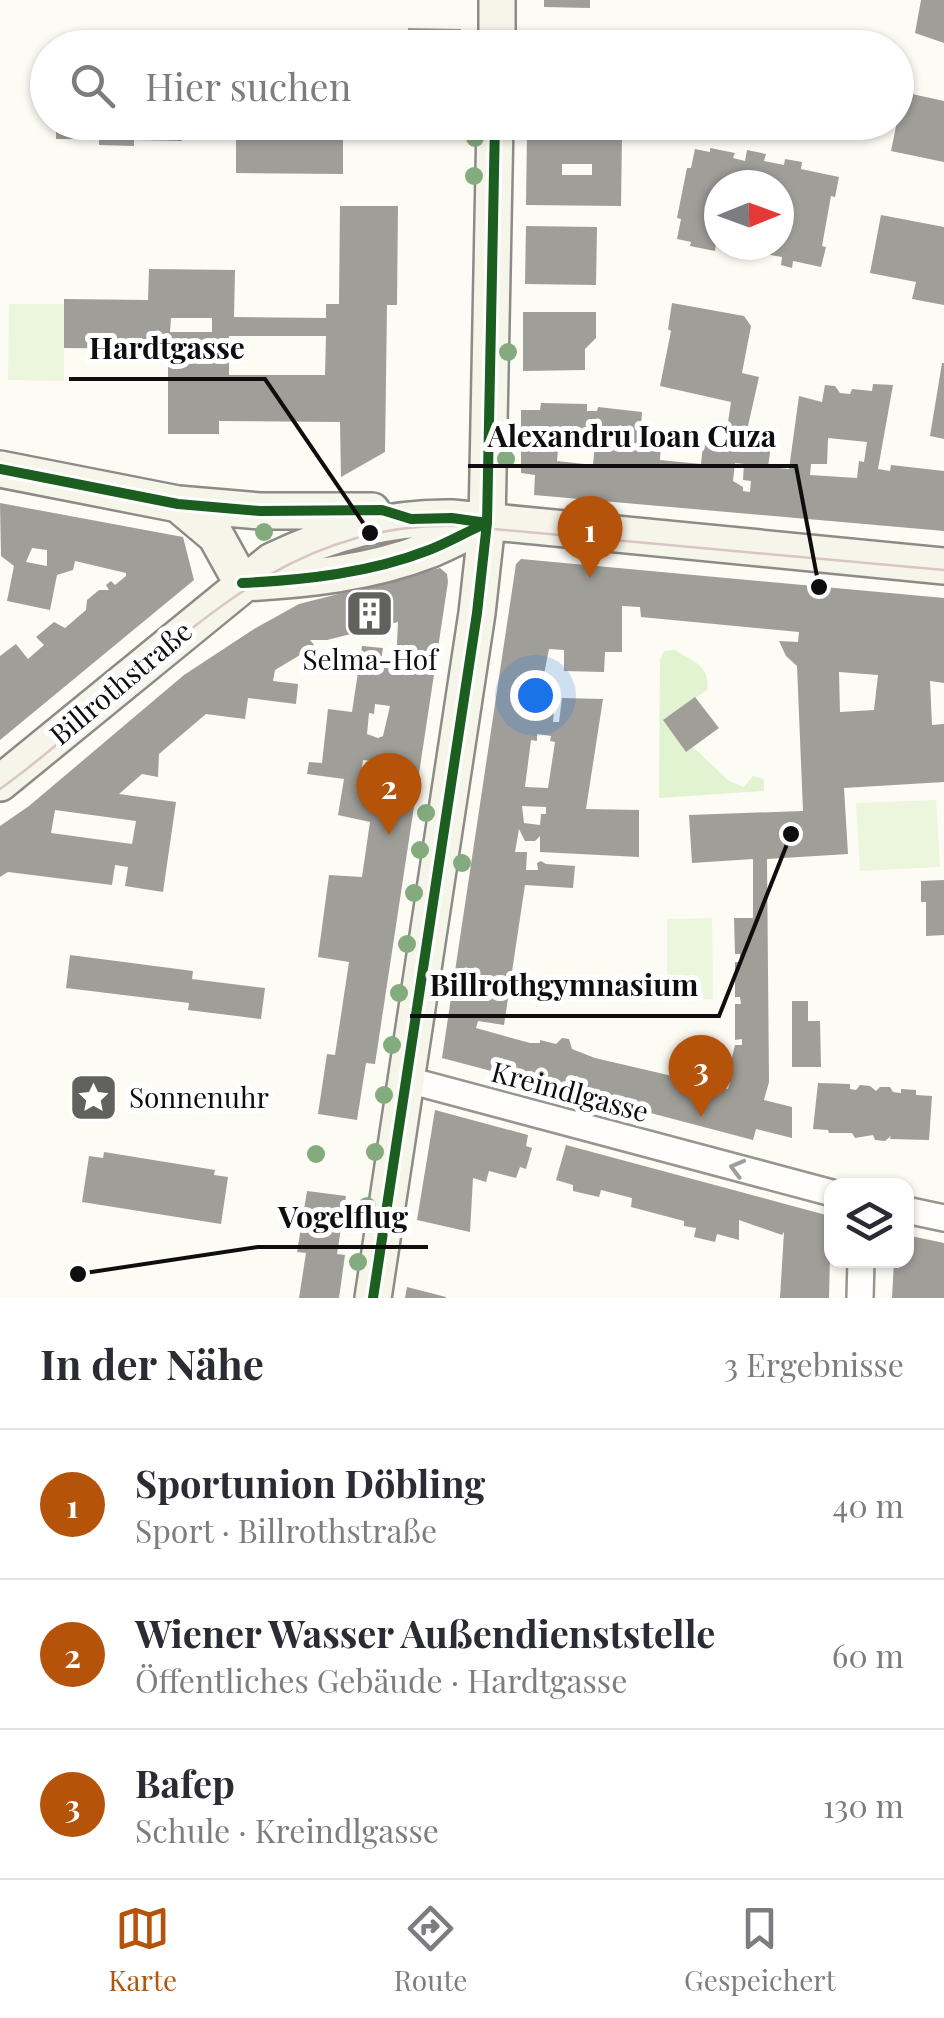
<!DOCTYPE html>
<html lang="de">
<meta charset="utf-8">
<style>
body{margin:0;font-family:"Playfair Display",serif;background:#f7f7f7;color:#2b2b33}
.controls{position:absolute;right:30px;bottom:30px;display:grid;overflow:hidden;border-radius:20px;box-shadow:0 2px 8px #0004}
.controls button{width:90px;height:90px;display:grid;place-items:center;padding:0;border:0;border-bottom:2px solid #e1e1e2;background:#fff;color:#2b2b33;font:50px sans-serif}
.compass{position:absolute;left:704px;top:170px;width:90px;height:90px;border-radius:50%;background:#fff;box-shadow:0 2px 8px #0004;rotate:89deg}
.you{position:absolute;left:535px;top:695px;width:35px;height:35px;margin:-25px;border:8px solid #fff;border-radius:50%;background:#1a73e8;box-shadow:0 0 0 15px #1a73e833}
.badge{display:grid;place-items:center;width:65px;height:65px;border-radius:50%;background:#b45309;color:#fff;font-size:32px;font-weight:700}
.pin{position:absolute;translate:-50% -82px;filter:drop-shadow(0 2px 5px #0008)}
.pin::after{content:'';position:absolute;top:52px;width:35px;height:30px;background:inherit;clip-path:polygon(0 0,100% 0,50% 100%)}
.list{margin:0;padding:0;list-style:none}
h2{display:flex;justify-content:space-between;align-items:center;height:130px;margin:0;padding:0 40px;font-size:42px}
h2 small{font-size:32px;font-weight:400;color:#7c7c81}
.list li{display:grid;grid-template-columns:65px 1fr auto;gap:30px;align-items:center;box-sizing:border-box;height:150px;padding:0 40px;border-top:2px solid #e1e1e2}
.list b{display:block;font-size:38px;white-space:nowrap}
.list p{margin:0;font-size:32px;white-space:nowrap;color:#7c7c81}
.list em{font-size:32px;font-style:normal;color:#7c7c81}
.icon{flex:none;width:55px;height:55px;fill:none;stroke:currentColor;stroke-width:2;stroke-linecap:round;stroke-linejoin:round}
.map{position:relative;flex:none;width:944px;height:1298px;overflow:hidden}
.search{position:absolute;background:#fff;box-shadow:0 2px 8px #0004;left:30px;right:30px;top:30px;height:110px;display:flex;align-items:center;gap:25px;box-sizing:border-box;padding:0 35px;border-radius:55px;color:#7c7c81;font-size:38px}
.sheet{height:580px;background:#fff}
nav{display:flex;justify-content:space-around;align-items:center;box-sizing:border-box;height:140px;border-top:2px solid #e1e1e2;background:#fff;font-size:28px;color:#7c7c81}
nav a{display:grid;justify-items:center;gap:5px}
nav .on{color:#b45309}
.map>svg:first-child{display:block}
</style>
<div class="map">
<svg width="944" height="1298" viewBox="0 0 944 1298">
<rect width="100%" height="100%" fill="#fcfbf4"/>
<path fill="#e2f3d2" d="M 675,650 C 691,660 712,667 707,690 L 664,720 L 686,751 L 693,747 L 729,781 L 744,787 L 753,776 L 764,779 L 764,791 L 659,798 L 660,659 L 664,651 Z"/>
<path fill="#ecf6dd" d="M 9,304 L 64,304 L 64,381 L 8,380 Z
M 936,800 L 940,867 L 860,871 L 856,803 Z
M 712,918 L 713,999 L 667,1000 L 667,919 Z"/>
<path fill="#9f9e99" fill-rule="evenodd" d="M 544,0 L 590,0 L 590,8 L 544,7 Z
M 921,0 L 944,0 L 944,43 L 915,33 Z
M 408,28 L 461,29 L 461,48 L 407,48 Z
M 903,92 L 944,101 L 944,162 L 891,151 Z
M 56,122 L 182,122 L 182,141 L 134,140 L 134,146 L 99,145 L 99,139 L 56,139 Z
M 236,122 L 407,122 L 407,138 L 343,137 L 343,174 L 236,173 Z
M 527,134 L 622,135 L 621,206 L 526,205 ZM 562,164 L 592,164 L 592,175 L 562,175 Z
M 710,148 L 735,153 L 733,158 L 745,161 L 747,150 L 766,154 L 764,161 L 784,165 L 785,159 L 802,162 L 801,169 L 839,177 L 835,197 L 831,196 L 822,246 L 826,247 L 821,267 L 793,261 L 792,268 L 781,265 L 782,257 L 765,254 L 766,245 L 779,245 L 779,185 L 741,185 L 741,182 L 729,180 L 728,185 L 721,183 L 714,217 L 719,219 L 715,251 L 690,246 L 691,242 L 677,239 L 681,219 L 677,218 L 687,168 L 691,168 L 695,149 L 710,152 Z
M 340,206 L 398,206 L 397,305 L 387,305 L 385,452 L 341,477 L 340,422 L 219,421 L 219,434 L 168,434 L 168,349 L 64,348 L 64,299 L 148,300 L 149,269 L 235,270 L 234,317 L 326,318 L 326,304 L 339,304 ZM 171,318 L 212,318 L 212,332 L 170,332 ZM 229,336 L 326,336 L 325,375 L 229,375 Z
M 881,215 L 944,227 L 944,305 L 912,299 L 916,282 L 870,273 Z
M 526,226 L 597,227 L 596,285 L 525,284 Z
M 672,303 L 744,316 L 751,326 L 742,373 L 759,377 L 748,426 L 773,431 L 768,467 L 789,469 L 799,396 L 822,402 L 825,385 L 835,386 L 840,393 L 850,394 L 852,389 L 872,391 L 873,384 L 893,385 L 878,469 L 890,471 L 891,465 L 944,471 L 944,531 L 534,495 L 535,475 L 521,473 L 521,410 L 540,410 L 541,403 L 587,404 L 587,411 L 597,411 L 598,407 L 642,412 L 640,440 L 661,442 L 660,460 L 701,464 L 703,445 L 724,449 L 731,402 L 660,386 L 671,331 L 668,329 ZM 828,438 L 867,442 L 864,462 L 859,461 L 857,478 L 810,475 L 811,464 L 827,464 ZM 559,440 L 595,444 L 593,465 L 557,461 ZM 735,463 L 744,464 L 743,480 L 751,481 L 750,492 L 743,491 L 743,487 L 733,481 Z
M 523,312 L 596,312 L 596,338 L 585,349 L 585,370 L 523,371 Z
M 942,363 L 944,363 L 944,439 L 930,436 Z
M 0,503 L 183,537 L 194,580 L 0,740 L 0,656 L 16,644 L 28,659 L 44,645 L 36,637 L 54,622 L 65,628 L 86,610 L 87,600 L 99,590 L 109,590 L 106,585 L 111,581 L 115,585 L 126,576 L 126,573 L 75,561 L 73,570 L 57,575 L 50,610 L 7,601 L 14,566 L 1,556 ZM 32,548 L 47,550 L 47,566 L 26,562 Z
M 521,559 L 944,598 L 944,683 L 930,681 L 932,725 L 944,724 L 944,782 L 844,788 L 848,854 L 767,859 L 769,1082 L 764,1100 L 792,1107 L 792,1138 L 756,1129 L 753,1140 L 442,1058 L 516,564 ZM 622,606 L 640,607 L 641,617 L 799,632 L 798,642 L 779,641 L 786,656 L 797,666 L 803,811 L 689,815 L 692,863 L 753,859 L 753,918 L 734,918 L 735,954 L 740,954 L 741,962 L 735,962 L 735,997 L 740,997 L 741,1004 L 735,1004 L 735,1040 L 742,1039 L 742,1045 L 735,1045 L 726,1081 L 730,1082 L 728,1089 L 595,1058 L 572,1049 L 569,1039 L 562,1038 L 556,1044 L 540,1040 L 540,1043 L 530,1043 L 476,1028 L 478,1021 L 504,1025 L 525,885 L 573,888 L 575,866 L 546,864 L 541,861 L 537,863 L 538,870 L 526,870 L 527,852 L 515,852 L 519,829 L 525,841 L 535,841 L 540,836 L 540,852 L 639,857 L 639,810 L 586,809 L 603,699 L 562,698 L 559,722 L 553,722 L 554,710 L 541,709 L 539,719 L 535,719 L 549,649 L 564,650 L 564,671 L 604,672 L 605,652 L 622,652 ZM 839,672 L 878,675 L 874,710 L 840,712 ZM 537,734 L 551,736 L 550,741 L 555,742 L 548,788 L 525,787 L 531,740 L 537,741 ZM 522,806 L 546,807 L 546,814 L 541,814 L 540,825 L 524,823 Z
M 440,568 L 447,574 L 448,582 L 375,1064 L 366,1063 L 357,1120 L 318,1114 L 327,1054 L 335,1055 L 349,962 L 318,957 L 329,875 L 362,877 L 370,822 L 338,815 L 344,779 L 307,774 L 309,762 L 322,763 L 328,709 L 352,712 L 362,646 L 383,648 L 381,661 L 396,664 L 398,622 L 327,640 L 310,640 L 315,646 L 275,670 L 273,681 L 298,684 L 296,704 L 248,698 L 245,719 L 206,714 L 159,754 L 158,777 L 142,774 L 119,794 L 176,802 L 163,892 L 125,886 L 128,867 L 115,865 L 112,885 L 8,872 L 0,877 L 0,826 L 29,806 L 184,675 L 254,629 L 299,604 ZM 375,704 L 390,706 L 383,736 L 378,738 L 367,734 L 369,713 L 374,714 ZM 363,760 L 379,762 L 376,783 L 360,781 ZM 55,810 L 136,821 L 132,844 L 51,833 Z
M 695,697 L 719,728 L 686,752 L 663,720 Z
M 944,880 L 944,935 L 926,936 L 926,902 L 921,902 L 921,881 Z
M 70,955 L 193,971 L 192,979 L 265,988 L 261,1019 L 188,1010 L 189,1003 L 66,988 Z
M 792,1001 L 808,1001 L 808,1021 L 820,1021 L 821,1067 L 792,1067 Z
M 818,1083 L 850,1084 L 850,1089 L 856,1090 L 860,1085 L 870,1086 L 876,1091 L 880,1087 L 890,1087 L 893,1092 L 901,1093 L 901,1089 L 916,1090 L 916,1095 L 932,1096 L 929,1140 L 890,1139 L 891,1136 L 885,1141 L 875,1140 L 873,1135 L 855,1138 L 852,1133 L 829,1133 L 828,1130 L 813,1129 Z
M 435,1110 L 528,1135 L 526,1146 L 532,1148 L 526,1169 L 520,1167 L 516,1178 L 489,1171 L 486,1182 L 473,1178 L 470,1232 L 417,1220 Z
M 566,1145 L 826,1215 L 831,1212 L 829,1298 L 780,1298 L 784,1232 L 782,1235 L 739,1220 L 739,1240 L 717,1234 L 715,1242 L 694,1237 L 696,1228 L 684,1226 L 684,1221 L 631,1207 L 632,1198 L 601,1190 L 599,1197 L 573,1191 L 573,1185 L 556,1180 Z
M 104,1152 L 215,1170 L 214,1175 L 228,1177 L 221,1224 L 82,1202 L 89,1156 L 103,1158 Z
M 307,1191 L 346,1196 L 337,1254 L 345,1255 L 339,1298 L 299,1298 L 306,1253 L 297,1252 Z
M 906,1235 L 944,1243 L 944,1298 L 892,1298 L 894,1260 L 906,1260 Z
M 407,1287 L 446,1297 L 446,1298 L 405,1298 Z"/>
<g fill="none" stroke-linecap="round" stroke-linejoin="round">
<defs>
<path id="street" d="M 408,1080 L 832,1193
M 906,1210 L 944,1218
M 860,1298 L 861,1260"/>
<path id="secondary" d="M 497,48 L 497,0
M 0,469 L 178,504 L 260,511 L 372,511
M 178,504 L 216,536 L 242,583
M 242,583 C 305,580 370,573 429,550 C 448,542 467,532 486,523
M 0,783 L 272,561 C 331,533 387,517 452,518 L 944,566
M 373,1298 L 477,613 L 487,523 L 495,122"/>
</defs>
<use href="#street" stroke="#959592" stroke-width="30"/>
<use href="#secondary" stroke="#8c8b88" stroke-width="40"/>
<use href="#street" stroke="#fffefd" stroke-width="25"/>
<use href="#secondary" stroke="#f5f5ea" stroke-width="35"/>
<path stroke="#d9c6c4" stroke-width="2.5" d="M 0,789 C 149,682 258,518 460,526 L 944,570"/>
<defs>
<path id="cycleway" d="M 0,469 L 178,504 L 260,511 L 382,510 L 411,519 L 452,518 L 487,523
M 242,583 C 305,580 370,573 429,550 C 449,542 468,531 487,523
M 373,1298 L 477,613 L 487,523 L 495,122"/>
</defs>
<use href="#cycleway" stroke="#fff" stroke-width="16"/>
<use href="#cycleway" stroke="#1b5e20" stroke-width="10"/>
</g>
<g fill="#84ab7d">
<circle cx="475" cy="138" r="9"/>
<circle cx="474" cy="176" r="9"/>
<circle cx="508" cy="352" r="9"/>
<circle cx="506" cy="459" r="9"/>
<circle cx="264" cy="532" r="9"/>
<circle cx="426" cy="813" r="9"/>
<circle cx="420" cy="850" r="9"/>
<circle cx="462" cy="863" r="9"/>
<circle cx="414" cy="893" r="9"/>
<circle cx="407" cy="944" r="9"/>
<circle cx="399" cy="993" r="9"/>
<circle cx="392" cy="1045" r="9"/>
<circle cx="384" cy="1095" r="9"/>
<circle cx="375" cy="1152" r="9"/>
<circle cx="316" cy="1154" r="9"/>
<circle cx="367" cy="1206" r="9"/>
<circle cx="358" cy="1262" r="9"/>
</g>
<defs><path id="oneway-chevron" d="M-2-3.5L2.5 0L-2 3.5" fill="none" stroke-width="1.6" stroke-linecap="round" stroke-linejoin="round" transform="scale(2.5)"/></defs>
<use stroke="#9f9e9d" href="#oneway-chevron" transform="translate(737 1168) rotate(-165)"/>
<defs>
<symbol id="building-square" viewBox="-11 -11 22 22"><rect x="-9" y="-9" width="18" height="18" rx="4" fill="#61615e" stroke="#fff"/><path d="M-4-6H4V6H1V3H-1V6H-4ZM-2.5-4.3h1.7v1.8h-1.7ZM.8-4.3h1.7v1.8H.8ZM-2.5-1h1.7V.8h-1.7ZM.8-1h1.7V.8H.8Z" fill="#fff"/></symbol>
<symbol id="sight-square" viewBox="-11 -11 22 22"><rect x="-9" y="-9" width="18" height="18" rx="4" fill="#61615e" stroke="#fff"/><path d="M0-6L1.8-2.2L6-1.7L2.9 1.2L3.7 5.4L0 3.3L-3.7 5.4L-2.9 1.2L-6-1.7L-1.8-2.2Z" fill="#fff"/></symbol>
</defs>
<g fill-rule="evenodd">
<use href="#building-square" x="342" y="586" width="55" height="55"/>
<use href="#sight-square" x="66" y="1070" width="55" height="55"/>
</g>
<g text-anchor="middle" stroke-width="10" stroke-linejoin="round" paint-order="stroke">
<g font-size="28" fill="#0e0e0e" stroke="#fff">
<text x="370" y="670">Selma-Hof</text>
<text x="129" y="1108" text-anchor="start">Sonnenuhr</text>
</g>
<g font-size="28" fill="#0e0e0e" stroke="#fff">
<text transform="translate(121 683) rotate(-40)" y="10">Billrothstraße</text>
<text transform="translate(570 1092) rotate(15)" y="10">Kreindlgasse</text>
</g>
</g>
<path fill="none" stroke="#0e0e0e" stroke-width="4" d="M370 533L265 379H69M819 587L796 466H468M791 834L719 1016H410M78 1274L258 1247H428"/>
<g fill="#0e0e0e" stroke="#fff" stroke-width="4">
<circle cx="370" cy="533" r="10"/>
<circle cx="819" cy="587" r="10"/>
<circle cx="791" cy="834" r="10"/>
<circle cx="78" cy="1274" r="10"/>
</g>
<g font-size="30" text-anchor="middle" font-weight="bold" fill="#0e0e0e" stroke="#fff" stroke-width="10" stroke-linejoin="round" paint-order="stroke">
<text x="167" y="359">Hardtgasse</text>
<text x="632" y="447">Alexandru Ioan Cuza</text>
<text x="564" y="996">Billrothgymnasium</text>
<text x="343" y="1228">Vogelflug</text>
</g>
</svg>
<div class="controls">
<button><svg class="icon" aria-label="layers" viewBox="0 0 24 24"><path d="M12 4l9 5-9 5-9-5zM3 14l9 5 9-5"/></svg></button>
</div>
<svg class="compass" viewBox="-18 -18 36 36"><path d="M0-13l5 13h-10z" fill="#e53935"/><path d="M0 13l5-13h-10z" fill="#7c7c81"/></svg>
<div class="you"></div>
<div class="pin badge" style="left:590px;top:578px">1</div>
<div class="pin badge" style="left:389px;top:835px">2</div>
<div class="pin badge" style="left:701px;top:1117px">3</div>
<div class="search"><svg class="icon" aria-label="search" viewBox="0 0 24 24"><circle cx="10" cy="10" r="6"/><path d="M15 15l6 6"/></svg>Hier suchen</div>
</div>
<section class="sheet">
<h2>In der Nähe<small>3 Ergebnisse</small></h2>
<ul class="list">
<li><span class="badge">1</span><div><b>Sportunion Döbling</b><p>Sport · Billrothstraße</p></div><em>40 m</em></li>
<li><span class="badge">2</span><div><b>Wiener Wasser Außendienststelle</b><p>Öffentliches Gebäude · Hardtgasse</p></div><em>60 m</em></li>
<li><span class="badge">3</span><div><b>Bafep</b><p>Schule · Kreindlgasse</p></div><em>130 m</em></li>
</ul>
</section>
<nav>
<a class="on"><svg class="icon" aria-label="map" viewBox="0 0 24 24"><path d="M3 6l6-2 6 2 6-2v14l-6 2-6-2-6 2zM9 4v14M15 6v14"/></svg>Karte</a>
<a><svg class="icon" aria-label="directions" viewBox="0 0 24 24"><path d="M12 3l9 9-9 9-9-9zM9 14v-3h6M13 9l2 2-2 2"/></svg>Route</a>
<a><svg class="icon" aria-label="saved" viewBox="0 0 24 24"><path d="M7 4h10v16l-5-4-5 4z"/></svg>Gespeichert</a>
</nav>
